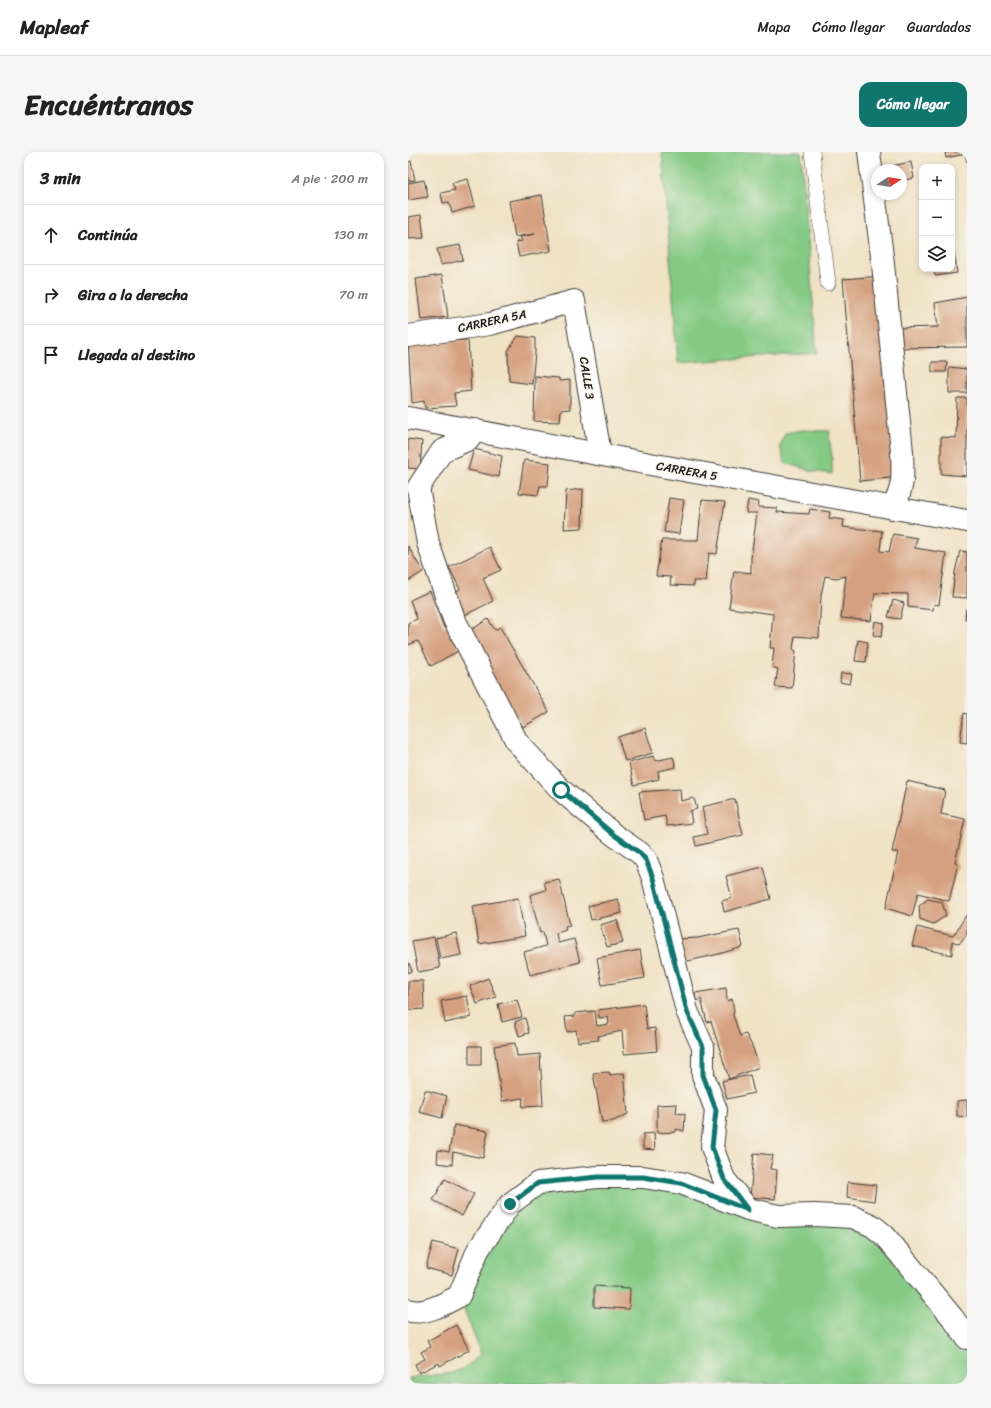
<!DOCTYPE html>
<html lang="es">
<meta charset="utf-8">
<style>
body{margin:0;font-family:Sriracha,sans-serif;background:#f6f6f6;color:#222}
.controls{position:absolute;right:12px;top:12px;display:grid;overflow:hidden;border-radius:8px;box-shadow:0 2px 6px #0003}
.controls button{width:36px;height:36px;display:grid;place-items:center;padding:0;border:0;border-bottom:1px solid #e0e0e0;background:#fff;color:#222;font:20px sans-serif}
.compass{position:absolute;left:463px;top:12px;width:36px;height:36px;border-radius:50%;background:#fff;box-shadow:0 2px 6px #0003;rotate:78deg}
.stop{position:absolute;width:12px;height:12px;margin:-9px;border:3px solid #0f766e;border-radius:50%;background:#fff}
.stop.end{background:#0f766e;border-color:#fff;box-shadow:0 1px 4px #0008}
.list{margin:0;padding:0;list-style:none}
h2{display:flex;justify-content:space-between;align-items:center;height:52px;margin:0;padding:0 16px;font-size:17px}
h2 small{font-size:13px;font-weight:400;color:#767676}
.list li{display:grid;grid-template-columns:26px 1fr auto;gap:12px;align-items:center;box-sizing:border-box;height:60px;padding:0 16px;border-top:1px solid #e0e0e0}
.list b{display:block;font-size:15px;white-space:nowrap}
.list em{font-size:13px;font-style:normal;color:#767676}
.icon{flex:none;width:22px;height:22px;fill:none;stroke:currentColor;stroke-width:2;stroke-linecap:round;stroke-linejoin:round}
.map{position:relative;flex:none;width:559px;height:1232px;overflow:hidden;border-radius:12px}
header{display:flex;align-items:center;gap:24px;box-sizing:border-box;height:56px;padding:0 20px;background:#fff;border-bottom:1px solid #e0e0e0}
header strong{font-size:19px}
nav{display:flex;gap:22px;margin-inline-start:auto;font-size:14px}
.intro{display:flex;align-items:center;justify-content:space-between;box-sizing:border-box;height:96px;padding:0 24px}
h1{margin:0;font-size:28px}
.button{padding:10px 18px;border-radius:12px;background:#0f766e;color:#fff;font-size:14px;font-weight:700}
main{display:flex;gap:24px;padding:0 24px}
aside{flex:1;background:#fff;border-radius:12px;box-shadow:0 2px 6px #0003}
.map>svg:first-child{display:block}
</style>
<header>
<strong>Mapleaf</strong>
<nav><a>Mapa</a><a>Cómo llegar</a><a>Guardados</a></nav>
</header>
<div class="intro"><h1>Encuéntranos</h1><a class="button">Cómo llegar</a></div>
<main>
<aside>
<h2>3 min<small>A pie · 200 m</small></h2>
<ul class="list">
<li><svg class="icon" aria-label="ahead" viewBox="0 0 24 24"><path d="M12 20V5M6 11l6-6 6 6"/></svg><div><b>Continúa</b></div><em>130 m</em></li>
<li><svg class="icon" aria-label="right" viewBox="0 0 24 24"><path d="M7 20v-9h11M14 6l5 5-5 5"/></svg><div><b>Gira a la derecha</b></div><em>70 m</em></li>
<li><svg class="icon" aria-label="arrive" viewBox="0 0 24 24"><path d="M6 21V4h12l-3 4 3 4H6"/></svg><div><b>Llegada al destino</b></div></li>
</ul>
</aside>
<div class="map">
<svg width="559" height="1232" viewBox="0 0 559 1232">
<rect width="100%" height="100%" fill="#f7f3e8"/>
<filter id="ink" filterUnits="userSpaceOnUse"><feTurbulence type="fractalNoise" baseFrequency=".025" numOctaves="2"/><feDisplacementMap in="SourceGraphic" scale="8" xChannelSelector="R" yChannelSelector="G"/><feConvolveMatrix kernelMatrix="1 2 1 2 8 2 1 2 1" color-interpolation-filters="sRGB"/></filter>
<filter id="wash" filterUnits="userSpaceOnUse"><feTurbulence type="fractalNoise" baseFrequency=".012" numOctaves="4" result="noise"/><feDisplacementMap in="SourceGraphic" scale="16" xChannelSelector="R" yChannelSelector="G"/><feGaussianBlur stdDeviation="0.9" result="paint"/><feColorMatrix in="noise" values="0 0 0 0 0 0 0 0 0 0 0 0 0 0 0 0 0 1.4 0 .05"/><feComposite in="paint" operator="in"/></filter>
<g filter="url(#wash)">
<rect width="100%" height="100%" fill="#f0e2c5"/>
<path fill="#84ca85" stroke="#507350" d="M 254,0 L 393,0 L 409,201 L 270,211 Z
M 393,278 L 422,279 L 421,286 L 424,304 L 424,322 L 403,319 L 377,311 L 372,295 L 377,281 Z
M 235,1025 L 340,1057 L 445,1065 L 559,1186 L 559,1232 L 2,1232 L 1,1226 L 44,1221 L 58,1215 L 73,1202 L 51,1144 L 70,1098 L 130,1031 Z"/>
<g id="blocks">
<path fill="#d5a07f" d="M 537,0 L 559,0 L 559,10 L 557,2 L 538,6 Z
M 3,9 L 7,28 L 0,29 L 0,10 Z
M 503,10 L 506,26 L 493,29 L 493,18 L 478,18 L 478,15 Z
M 60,27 L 67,54 L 44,61 L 41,50 L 35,51 L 33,41 L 47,38 L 44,31 Z
M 16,28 L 20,45 L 0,48 L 0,31 Z
M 134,43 L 143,99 L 111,105 L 108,90 L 114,89 L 112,85 L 127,82 L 107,85 L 101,49 Z
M 13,63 L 16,86 L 0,87 L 0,65 Z
M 52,93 L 55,108 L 33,113 L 29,97 Z
M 544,93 L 545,93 L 549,121 L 527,124 L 526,117 L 544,117 Z
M 34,123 L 40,165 L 13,168 L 8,127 Z
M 474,124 L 492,325 L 452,329 L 435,127 Z
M 559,145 L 559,195 L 488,196 L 489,176 L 530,175 L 527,151 Z
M 44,182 L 45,189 L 60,188 L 63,239 L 46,241 L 48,254 L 17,256 L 16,249 L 4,251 L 0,189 Z
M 110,184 L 127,186 L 127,201 L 124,232 L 101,229 L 100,199 Z
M 524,210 L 539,210 L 538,220 L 524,220 Z
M 541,215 L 559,217 L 559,241 L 541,241 Z
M 127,224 L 151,226 L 151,229 L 162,228 L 162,257 L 153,258 L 152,270 L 126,269 Z
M 549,246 L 559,246 L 559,324 L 533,322 L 533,285 L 548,286 Z
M 0,287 L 14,289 L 12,317 L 0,316 Z
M 66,297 L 94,304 L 91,325 L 60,318 Z
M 116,308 L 142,311 L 140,334 L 132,334 L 130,343 L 111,341 Z
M 175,337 L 174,376 L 156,377 L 158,339 Z
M 261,346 L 276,348 L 271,382 L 256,380 Z
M 294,348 L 317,350 L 309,402 L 301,401 L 298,429 L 285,429 L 286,434 L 262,433 L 263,425 L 248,424 L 254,388 L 290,388 Z
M 340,348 L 351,350 L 350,355 L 369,356 L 369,360 L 401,362 L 402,357 L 422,360 L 421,366 L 436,368 L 435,375 L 474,379 L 472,399 L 481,400 L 485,382 L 509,386 L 507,396 L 538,401 L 531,453 L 526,452 L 525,458 L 500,455 L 500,442 L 467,441 L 463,469 L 433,466 L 438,424 L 428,426 L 417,424 L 413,443 L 411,486 L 387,484 L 385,497 L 388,499 L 384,536 L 367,535 L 370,517 L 364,515 L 366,496 L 362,496 L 365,462 L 321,456 L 326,419 L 343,421 L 343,406 L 349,361 L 338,361 Z
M 0,394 L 15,420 L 0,429 Z
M 82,395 L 93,418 L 75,426 L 85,449 L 51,466 L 42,443 L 52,437 L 41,415 Z
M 552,399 L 559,400 L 559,446 L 544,445 L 547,420 Z
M 22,439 L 36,476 L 39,473 L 52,498 L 23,514 L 10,489 L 0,493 L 0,471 L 9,467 L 2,448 Z
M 485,448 L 496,451 L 492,467 L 480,465 Z
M 558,457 L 559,457 L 559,467 L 557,467 Z
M 80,467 L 87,478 L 92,475 L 141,560 L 115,575 L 63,492 L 60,480 Z
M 467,469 L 476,471 L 473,485 L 465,483 Z
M 450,488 L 460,490 L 458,510 L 447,509 Z
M 433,521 L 444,522 L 442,532 L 432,530 Z
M 556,561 L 559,562 L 559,591 L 552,590 Z
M 237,576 L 245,601 L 217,609 L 210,585 Z
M 245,604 L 247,609 L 265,605 L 268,615 L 250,619 L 251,627 L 226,633 L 221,611 Z
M 499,629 L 537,638 L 533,662 L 557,667 L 547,711 L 550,712 L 541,749 L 510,741 L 504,764 L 478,756 L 490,700 L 484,700 Z
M 272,637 L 273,649 L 286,646 L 289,657 L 282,659 L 284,671 L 259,674 L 257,664 L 236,668 L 231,640 Z
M 327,647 L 335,683 L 288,694 L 286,685 L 299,682 L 294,655 Z
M 355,715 L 363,747 L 316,760 L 314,749 L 324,746 L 318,724 Z
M 151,727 L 162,773 L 157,774 L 158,778 L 148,781 L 150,791 L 166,787 L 172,810 L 122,823 L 116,800 L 138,794 L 135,780 L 132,781 L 122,743 L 138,738 L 136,730 Z
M 110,746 L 117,784 L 71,792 L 65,754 Z
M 210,747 L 214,761 L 183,768 L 180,754 Z
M 520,747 L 534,750 L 538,764 L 525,772 L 512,767 L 511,754 Z
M 559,762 L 559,782 L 551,792 L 544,789 L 544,803 L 504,794 L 509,775 L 545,784 Z
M 209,768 L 215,791 L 199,795 L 192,773 Z
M 331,778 L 335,795 L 307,803 L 275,810 L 271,787 L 289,786 Z
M 48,781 L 53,803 L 32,807 L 28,786 Z
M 26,785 L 32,816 L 10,820 L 4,789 Z
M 232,798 L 237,826 L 194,833 L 189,806 Z
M 0,809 L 4,819 L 0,821 Z
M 80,826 L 88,845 L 69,852 L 62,834 Z
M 0,829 L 15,829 L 16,857 L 0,858 Z
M 318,836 L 319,849 L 324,847 L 326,858 L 325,863 L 332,884 L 338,882 L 345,896 L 351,915 L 321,927 L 303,869 L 299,870 L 293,847 L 288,849 L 287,841 Z
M 59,844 L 63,865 L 37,871 L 33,849 Z
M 109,848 L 114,865 L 94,870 L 90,852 Z
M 236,852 L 239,877 L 247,876 L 249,899 L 216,902 L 214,879 L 190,884 L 191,888 L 170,890 L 168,878 L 159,880 L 157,865 L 167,864 L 167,861 L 187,859 L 189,874 L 201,872 L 200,865 L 191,866 L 190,858 Z
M 117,866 L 121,881 L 111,884 L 107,870 Z
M 107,891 L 109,904 L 132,902 L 135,954 L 114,955 L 115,946 L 94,949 L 86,894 Z
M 61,894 L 73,894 L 73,913 L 61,913 Z
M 201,920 L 202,923 L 216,921 L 220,962 L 205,969 L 194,970 L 185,921 Z
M 342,923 L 346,941 L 319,947 L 314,929 Z
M 17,938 L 39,944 L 34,966 L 11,960 Z
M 559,948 L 559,965 L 549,964 L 549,949 Z
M 269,952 L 268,961 L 277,962 L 276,979 L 268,977 L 268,980 L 249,981 L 249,953 Z
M 46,973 L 80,979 L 75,1006 L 45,1000 L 44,1013 L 29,1011 L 30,998 L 41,1000 Z
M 246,981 L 247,998 L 235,997 L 235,982 Z
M 346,1001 L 365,1003 L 362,1017 L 369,1018 L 367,1047 L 342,1045 Z
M 37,1027 L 66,1042 L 54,1064 L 25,1048 Z
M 440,1030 L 468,1033 L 466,1049 L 439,1045 Z
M 25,1090 L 51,1097 L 44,1123 L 18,1116 Z
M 186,1134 L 222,1136 L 221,1157 L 186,1155 Z
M 48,1173 L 61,1198 L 32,1214 L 31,1211 L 11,1221 L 7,1212 L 17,1207 L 13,1200 L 22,1195 L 19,1189 Z"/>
</g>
</g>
<g filter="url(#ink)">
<use href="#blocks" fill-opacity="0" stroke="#3c3a35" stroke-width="1"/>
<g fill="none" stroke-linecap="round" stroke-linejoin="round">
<defs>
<path id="service" d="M 404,0 L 420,131"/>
<path id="minor" d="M 461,0 L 475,112 L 494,300 C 495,323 496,337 484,356
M 0,184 L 82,172 L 166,149 L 192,302
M 0,266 L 242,312 L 559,369
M 67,278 L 61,287 L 34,299 L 10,336 L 20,391 L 46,467 L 109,590 L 153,638 L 206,683 L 232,701 L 238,708 L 245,726 L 279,859 L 295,895 L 295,923 L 308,958 L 304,995 L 316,1027 L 340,1057
M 0,1158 C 15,1164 38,1151 51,1144 L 70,1098 L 102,1052 L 130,1031 L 190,1025 L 235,1025 L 273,1031 L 340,1057 L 370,1064 L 406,1063 L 445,1065 L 465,1074 L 476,1083 L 544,1165 L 559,1186"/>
</defs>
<use href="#service" stroke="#3c3a35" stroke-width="16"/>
<use href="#minor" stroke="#3c3a35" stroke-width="24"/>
<use href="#service" stroke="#fff" stroke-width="15"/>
<use href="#minor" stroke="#fff" stroke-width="22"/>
</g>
</g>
<g fill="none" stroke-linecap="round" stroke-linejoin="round" filter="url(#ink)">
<path stroke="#0f766e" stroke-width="5" d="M 102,1052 L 130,1031 L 190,1025 L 235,1025 L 273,1031 L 340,1058 L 316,1027 L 304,995 L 308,958 L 295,923 L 295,895 L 279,859 L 245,726 L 238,708 L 232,701 L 206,683 L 153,638"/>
</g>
<g text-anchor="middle" stroke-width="3" stroke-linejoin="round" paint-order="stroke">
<g font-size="12" fill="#1c1c1c" stroke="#f7f3e8">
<text transform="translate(84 169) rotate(-12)" y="4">CARRERA 5A</text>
<text transform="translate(179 226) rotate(81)" y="4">CALLE 3</text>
<text transform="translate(279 319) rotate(10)" y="4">CARRERA 5</text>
</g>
</g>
</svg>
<div class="controls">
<button>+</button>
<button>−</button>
<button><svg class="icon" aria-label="layers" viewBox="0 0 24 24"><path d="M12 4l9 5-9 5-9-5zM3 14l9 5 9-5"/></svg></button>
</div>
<svg class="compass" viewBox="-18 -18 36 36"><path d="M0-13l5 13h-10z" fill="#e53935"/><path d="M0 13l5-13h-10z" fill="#767676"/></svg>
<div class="stop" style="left:153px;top:638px"></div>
<div class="stop end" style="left:102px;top:1052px"></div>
</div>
</main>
